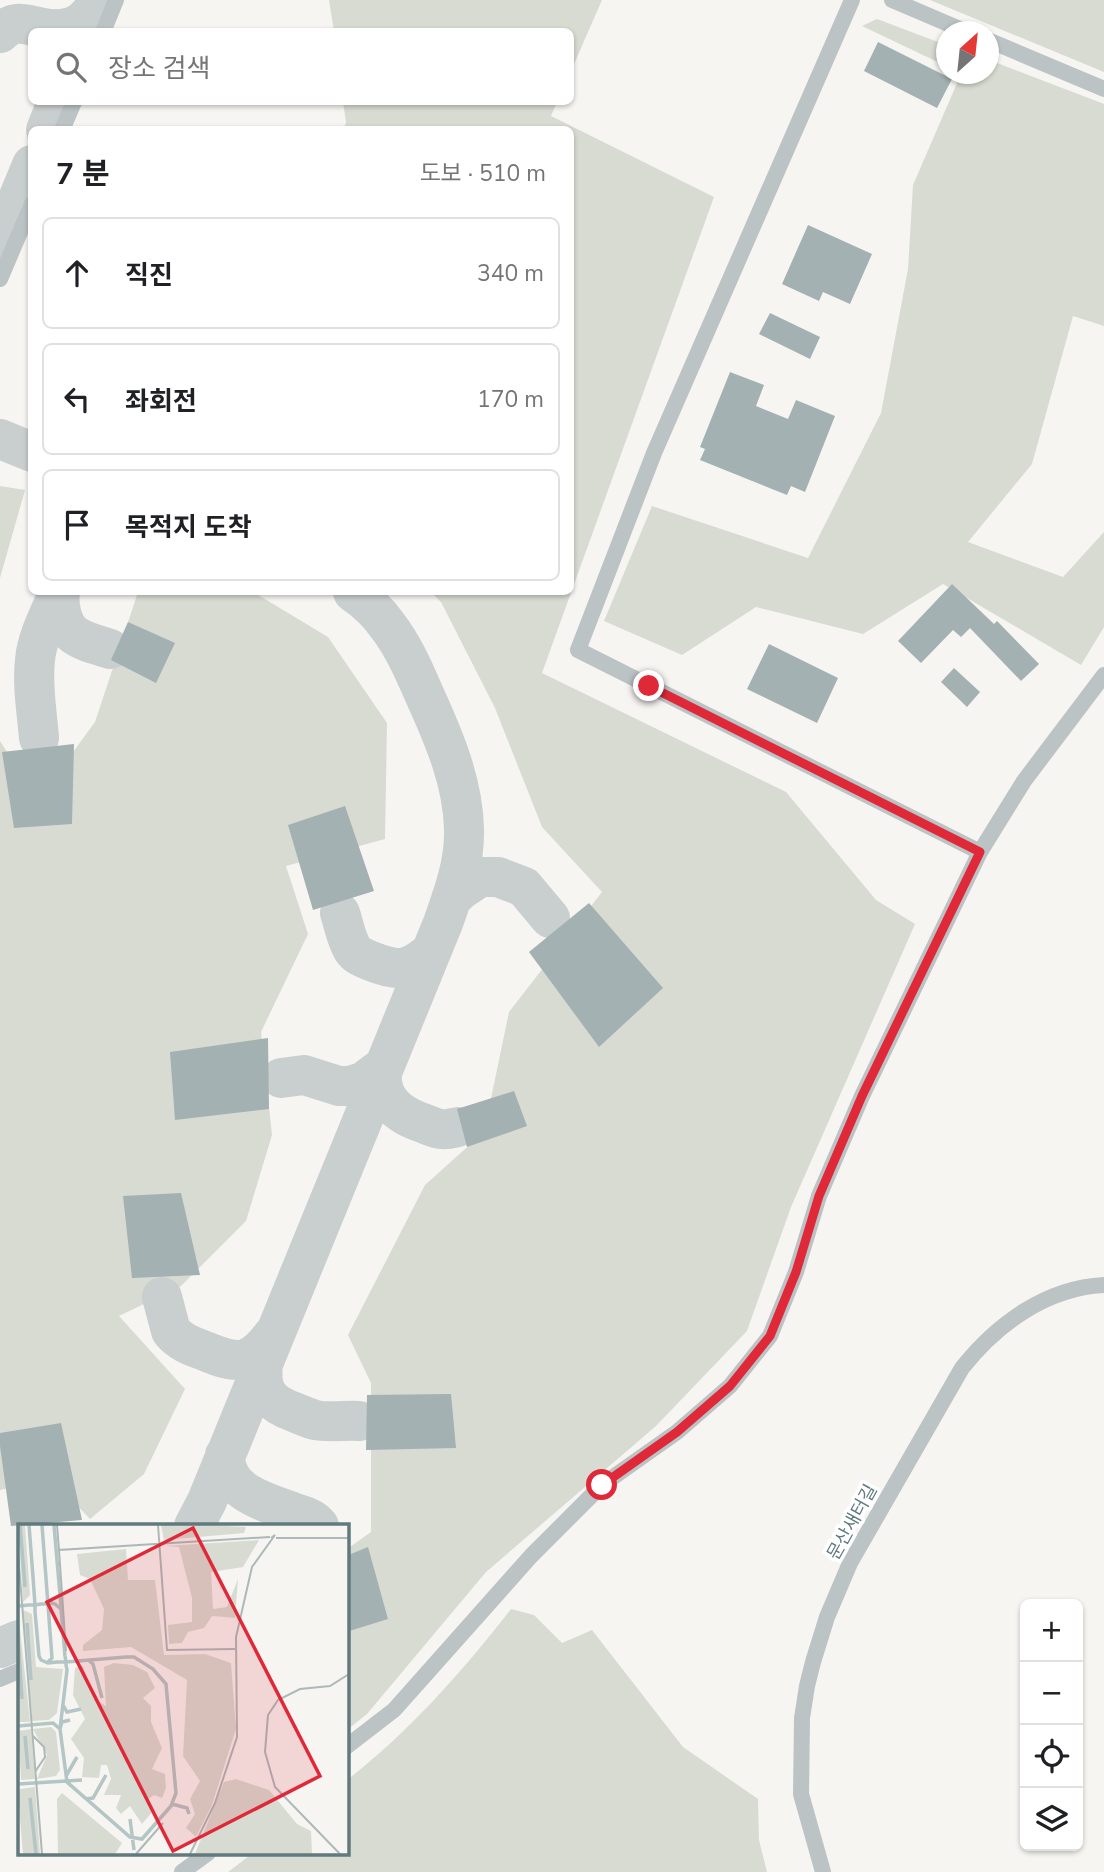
<!DOCTYPE html>
<html lang="ko">
<meta charset="utf-8">
<style>
body{margin:0;font-family:"Nunito Sans","Noto Sans KR",sans-serif;background:#f2f2f2;color:#202124}
.controls{position:absolute;right:21px;bottom:21px;display:grid;overflow:hidden;border-radius:10px;box-shadow:0 2px 5px #0004}
.controls button{width:63px;height:63px;display:grid;place-items:center;padding:0;border:0;border-bottom:2px solid #e0e0e0;background:#fff;color:#202124;font:35px sans-serif}
.compass{position:absolute;left:936px;top:21px;width:63px;height:63px;border-radius:50%;background:#fff;box-shadow:0 2px 5px #0004;rotate:27deg}
.stop{position:absolute;width:21px;height:21px;margin:-16px;border:5px solid #df2939;border-radius:50%;background:#fff}
.stop.end{background:#df2939;border-color:#fff;box-shadow:0 2px 7px #0008}
.list{margin:0;padding:0;list-style:none}
h2{display:flex;justify-content:space-between;align-items:center;height:91px;margin:0;padding:0 28px;font-size:30px}
h2 small{font-size:23px;font-weight:400;color:#757577}
.list li{display:grid;grid-template-columns:46px 1fr auto;gap:21px;align-items:center;box-sizing:border-box;height:112px;margin:0 14px 14px;padding:0 14px;border:2px solid #e0e0e0;border-radius:10px}
.list b{display:block;font-size:26px;white-space:nowrap}
.list em{font-size:23px;font-style:normal;color:#757577}
.icon{flex:none;width:38px;height:38px;fill:none;stroke:currentColor;stroke-width:2;stroke-linecap:round;stroke-linejoin:round}
.map{position:relative;flex:none;width:1104px;height:1872px;overflow:hidden}
.search{position:absolute;background:#fff;box-shadow:0 2px 5px #0004;left:28px;top:28px;width:546px;height:77px;display:flex;align-items:center;gap:18px;box-sizing:border-box;padding:0 24px;border-radius:10px;color:#757577;font-size:26px}
.panel{position:absolute;background:#fff;box-shadow:0 2px 5px #0004;left:28px;top:126px;width:546px;height:469px;border-radius:10px}
.map>svg:first-child{display:block}
</style>
<div class="map">
<svg width="1104" height="1872" viewBox="0 0 1104 1872">
<rect width="100%" height="100%" fill="#f6f5f2"/>
<path fill="#d8dbd2" d="M 329,0 L 602,0 L 571,71 L 570,32 L 334,31 Z
M 930,0 L 1104,0 L 1104,72 Z
M 877,19 L 946,45 L 946,66 L 862,26 Z
M 989,60 L 1104,104 L 1104,326 L 1073,316 L 1032,464 L 968,542 L 1063,577 L 1104,532 L 1104,627 L 1081,665 L 943,584 L 863,634 L 756,607 L 682,655 L 604,621 L 652,506 L 808,558 L 881,413 L 908,269 L 913,185 L 961,74 L 988,74 Z
M 343,102 L 557,102 L 551,116 L 714,197 L 542,673 L 786,792 L 876,900 L 915,924 L 791,1207 L 747,1331 L 656,1426 L 486,1572 L 367,1714 L 347,1730 L 347,1549 L 371,1532 L 371,1383 L 348,1335 L 425,1185 L 484,1132 L 509,1012 L 602,892 L 542,827 L 495,708 L 441,602 L 431,592 L 570,592 L 570,130 L 344,129 L 346,122 Z
M 0,486 L 25,490 L 0,578 Z
M 138,592 L 253,592 L 328,637 L 387,723 L 385,839 L 286,866 L 308,934 L 261,1032 L 272,1135 L 246,1221 L 181,1286 L 119,1316 L 185,1389 L 144,1474 L 90,1519 L 53,1480 L 0,1490 L 0,741 L 38,800 L 95,722 Z
M 511,1609 L 534,1615 L 562,1643 L 592,1630 L 683,1747 L 758,1799 L 759,1840 L 767,1872 L 228,1872 L 253,1853 L 346,1853 L 347,1780 C 409,1732 462,1672 511,1609 Z"/>
<g fill="none" stroke-linecap="round" stroke-linejoin="round">
<path stroke="#c9cece" stroke-width="40" d="M 0,33 C 15,18 26,25 43,28 C 67,32 84,26 96,5
M 46,130 L 57,102
M 0,243 L 32,165
M 0,439 L 32,452
M 60,592 C 58,605 62,625 73,634 C 83,642 99,645 110,649
M 39,738 C 37,712 32,686 35,660 C 37,637 50,613 59,592
M 451,899 L 462,889 L 480,877 L 498,877 L 524,887 L 550,918
M 340,913 C 344,925 346,939 353,950 C 357,956 364,958 371,961 C 398,972 408,971 431,952
M 382,1069 C 379,1097 395,1113 420,1122 C 427,1124 435,1129 442,1129 C 447,1130 453,1128 458,1127
M 281,1078 L 304,1075 L 339,1086 L 349,1086 L 363,1082 L 383,1067
M 162,1297 L 171,1331 C 180,1342 191,1346 205,1351 C 238,1365 250,1365 273,1335
M 263,1363 C 260,1391 268,1403 294,1412 C 301,1415 308,1418 315,1420 C 329,1423 345,1420 359,1421
M 225,1455 C 224,1493 267,1502 295,1513 C 304,1516 313,1518 319,1526
M 194,1526 L 207,1501 L 443,923 C 454,892 465,862 464,829 C 463,782 444,738 425,696 C 414,671 404,647 387,625 C 378,612 366,601 353,592
M 0,1648 L 19,1640"/>
</g>
<path fill="#a3b1b2" d="M 878,42 L 952,79 L 937,108 L 864,71 Z
M 808,225 L 872,254 L 850,304 L 823,292 L 819,301 L 782,284 Z
M 770,313 L 820,337 L 810,359 L 759,334 Z
M 730,372 L 764,385 L 756,406 L 788,419 L 796,400 L 835,416 L 805,492 L 791,486 L 787,495 L 700,460 L 705,449 L 700,447 Z
M 952,584 L 994,624 L 997,621 L 1039,664 L 1021,681 L 970,628 L 961,637 L 953,630 L 921,663 L 898,641 Z
M 128,622 L 175,643 L 156,683 L 111,660 Z
M 769,644 L 838,678 L 817,723 L 747,689 Z
M 954,668 L 980,692 L 967,707 L 941,682 Z
M 74,744 L 72,824 L 14,828 L 2,752 Z
M 345,806 L 374,891 L 313,910 L 288,825 Z
M 589,903 L 663,988 L 599,1047 L 529,952 Z
M 268,1038 L 269,1109 L 175,1120 L 170,1052 Z
M 514,1091 L 527,1126 L 467,1147 L 457,1109 Z
M 181,1193 L 200,1275 L 132,1278 L 123,1196 Z
M 451,1394 L 456,1448 L 366,1450 L 367,1395 Z
M 61,1423 L 82,1520 L 11,1526 L 0,1446 L 0,1433 Z
M 368,1547 L 388,1619 L 346,1632 L 346,1556 Z"/>
<g fill="none" stroke-linecap="round" stroke-linejoin="round">
<path stroke="#bcc3c5" stroke-width="16" d="M 852,0 L 654,453 L 578,650 L 980,852
M 892,0 L 967,32
M 103,32 L 116,0
M 988,40 L 1104,89
M 62,130 L 74,102
M 0,279 L 32,204
M 0,1679 L 19,1671
M 346,1747 L 394,1710 L 531,1556 L 602,1485 L 677,1432 L 730,1386 L 770,1336 L 796,1272 L 819,1196 L 862,1096 L 980,852 L 1024,781 L 1104,675
M 182,1872 L 208,1853
M 823,1872 L 801,1794 L 802,1718 L 807,1686 L 813,1662 L 827,1617 L 850,1563 L 962,1368 C 997,1324 1046,1288 1104,1285"/>
</g>
<g fill="none" stroke-linecap="round" stroke-linejoin="round">
<path stroke="#df2939" stroke-width="9" d="M 602,1485 L 677,1432 L 730,1386 L 770,1336 L 796,1272 L 819,1196 L 862,1096 L 980,852 L 649,686"/>
</g>
<g text-anchor="middle" stroke-width="7" stroke-linejoin="round" paint-order="stroke">
<g font-size="18" fill="#617a7d" stroke="#fff">
<text transform="translate(852 1522) rotate(-61)" y="6">문산새터길</text>
</g>
</g>
<g transform="translate(18 1524)">
<rect width="331" height="331" fill="#f6f5f2"/>
<path d="M 0,1 L 7,1 L 12,71 L 5,78 ZM 143,1 L 188,1 L 228,3 L 226,9 L 146,16 ZM 241,16 L 225,43 L 193,48 L 195,85 L 209,83 L 220,55 L 217,94 L 194,92 L 186,104 L 170,108 L 164,119 L 151,120 L 150,101 L 174,98 L 174,74 L 161,23 L 147,22 ZM 108,25 L 110,56 L 137,56 L 146,131 L 187,130 L 213,139 L 218,205 L 194,281 L 178,313 L 168,304 L 177,290 L 172,275 L 182,257 L 165,232 L 169,156 L 113,123 L 65,127 L 65,121 L 84,106 L 86,85 L 72,55 L 62,51 L 59,30 ZM 0,86 L 12,198 L 0,198 ZM 5,86 L 14,90 L 18,143 L 45,145 L 39,189 L 31,196 L 14,197 ZM 96,139 L 115,141 L 129,148 L 137,164 L 125,174 L 133,182 L 133,198 L 144,224 L 134,245 L 147,250 L 148,264 L 144,274 L 136,271 L 129,276 L 135,287 L 124,300 L 112,282 L 103,290 L 98,284 L 103,271 L 86,271 L 93,255 L 89,241 L 83,241 L 81,254 L 64,253 L 66,234 L 53,215 L 67,195 L 55,171 L 57,144 L 65,142 L 76,175 L 88,182 L 86,143 ZM 33,203 L 38,208 L 42,246 L 38,252 L 19,255 L 29,231 L 15,205 ZM 13,205 L 17,255 L 3,256 L 0,207 ZM 218,255 L 251,266 L 279,300 L 293,307 L 294,330 L 177,330 L 206,258 ZM 17,263 L 22,330 L 5,330 L 0,271 L 2,265 ZM 44,269 L 104,319 L 97,330 L 40,330 L 39,275 Z" fill="#d8dbd2"/>
<path fill="none" stroke="#b4c5c5" stroke-width="3.5" d="M 2,1 L 7,63M 24,1 L 34,134 L 29,139M 36,1 L 43,83M 0,82 L 11,81 L 17,81 L 23,80 L 26,80 L 34,79 L 37,80 L 43,85 L 47,132 L 48,138 L 48,141 L 49,146 L 42,205 L 49,258 L 112,313 L 124,315 L 153,282 L 158,269 L 148,160 L 135,145 L 116,133 L 108,133 L 48,138 L 39,138 L 30,139 L 23,136 L 21,132 L 17,88 L 17,81 L 15,53 L 11,1M 9,99 L 13,156M 0,114 L 4,175M 70,136 L 75,140 L 84,174M 45,181 L 49,188 L 63,185M 0,202 L 35,199 L 42,205 L 44,198 L 52,196M 7,212 L 10,245M 48,252 L 59,233M 0,260 L 64,256M 12,274 L 18,330M 67,275 L 75,274 L 88,251M 154,280 L 169,284 L 171,290M 112,295 L 116,326"/>
<path fill="none" stroke="#adb9b8" stroke-width="2" d="M 39,1 L 41,26M 140,1 L 149,126 L 217,125M 258,14 L 331,14M 0,29 L 24,330M 48,127 L 41,26 L 252,13M 14,211 L 26,223 L 27,233 L 17,248M 118,330 L 145,299M 172,330 L 197,279 L 219,213 L 218,113 L 234,43 L 257,11 L 253,14M 322,330 L 257,263 L 247,228 L 250,191 L 260,176 L 282,165 L 312,162 L 331,150"/>
<path fill="#df2939" fill-opacity="0.15" stroke="#df2939" stroke-width="3.5" d="M 175,4 L 302,252 L 155,327 L 29,78 Z"/>
<rect width="331" height="331" fill="none" stroke="#617a7d" stroke-width="3.5"/>
</g>
</svg>
<div class="controls">
<button>+</button>
<button>−</button>
<button><svg class="icon" aria-label="locate" viewBox="0 0 24 24"><circle cx="12" cy="12" r="6"/><path d="M12 2v4M12 18v4M2 12h4M18 12h4"/></svg></button>
<button><svg class="icon" aria-label="layers" viewBox="0 0 24 24"><path d="M12 4l9 5-9 5-9-5zM3 14l9 5 9-5"/></svg></button>
</div>
<svg class="compass" viewBox="-18 -18 36 36"><path d="M0-13l5 13h-10z" fill="#e53935"/><path d="M0 13l5-13h-10z" fill="#757577"/></svg>
<div class="stop" style="left:602px;top:1485px"></div>
<div class="stop end" style="left:649px;top:686px"></div>
<div class="search"><svg class="icon" aria-label="search" viewBox="0 0 24 24"><circle cx="10" cy="10" r="6"/><path d="M15 15l6 6"/></svg>장소 검색</div>
<section class="panel">
<h2>7 분<small>도보 · 510 m</small></h2>
<ul class="list">
<li><svg class="icon" aria-label="ahead" viewBox="0 0 24 24"><path d="M12 20V5M6 11l6-6 6 6"/></svg><div><b>직진</b></div><em>340 m</em></li>
<li><svg class="icon" aria-label="left" viewBox="0 0 24 24"><path d="M17 20v-9H6M10 6l-5 5 5 5"/></svg><div><b>좌회전</b></div><em>170 m</em></li>
<li><svg class="icon" aria-label="arrive" viewBox="0 0 24 24"><path d="M6 21V4h12l-3 4 3 4H6"/></svg><div><b>목적지 도착</b></div></li>
</ul>
</section>
</div>
